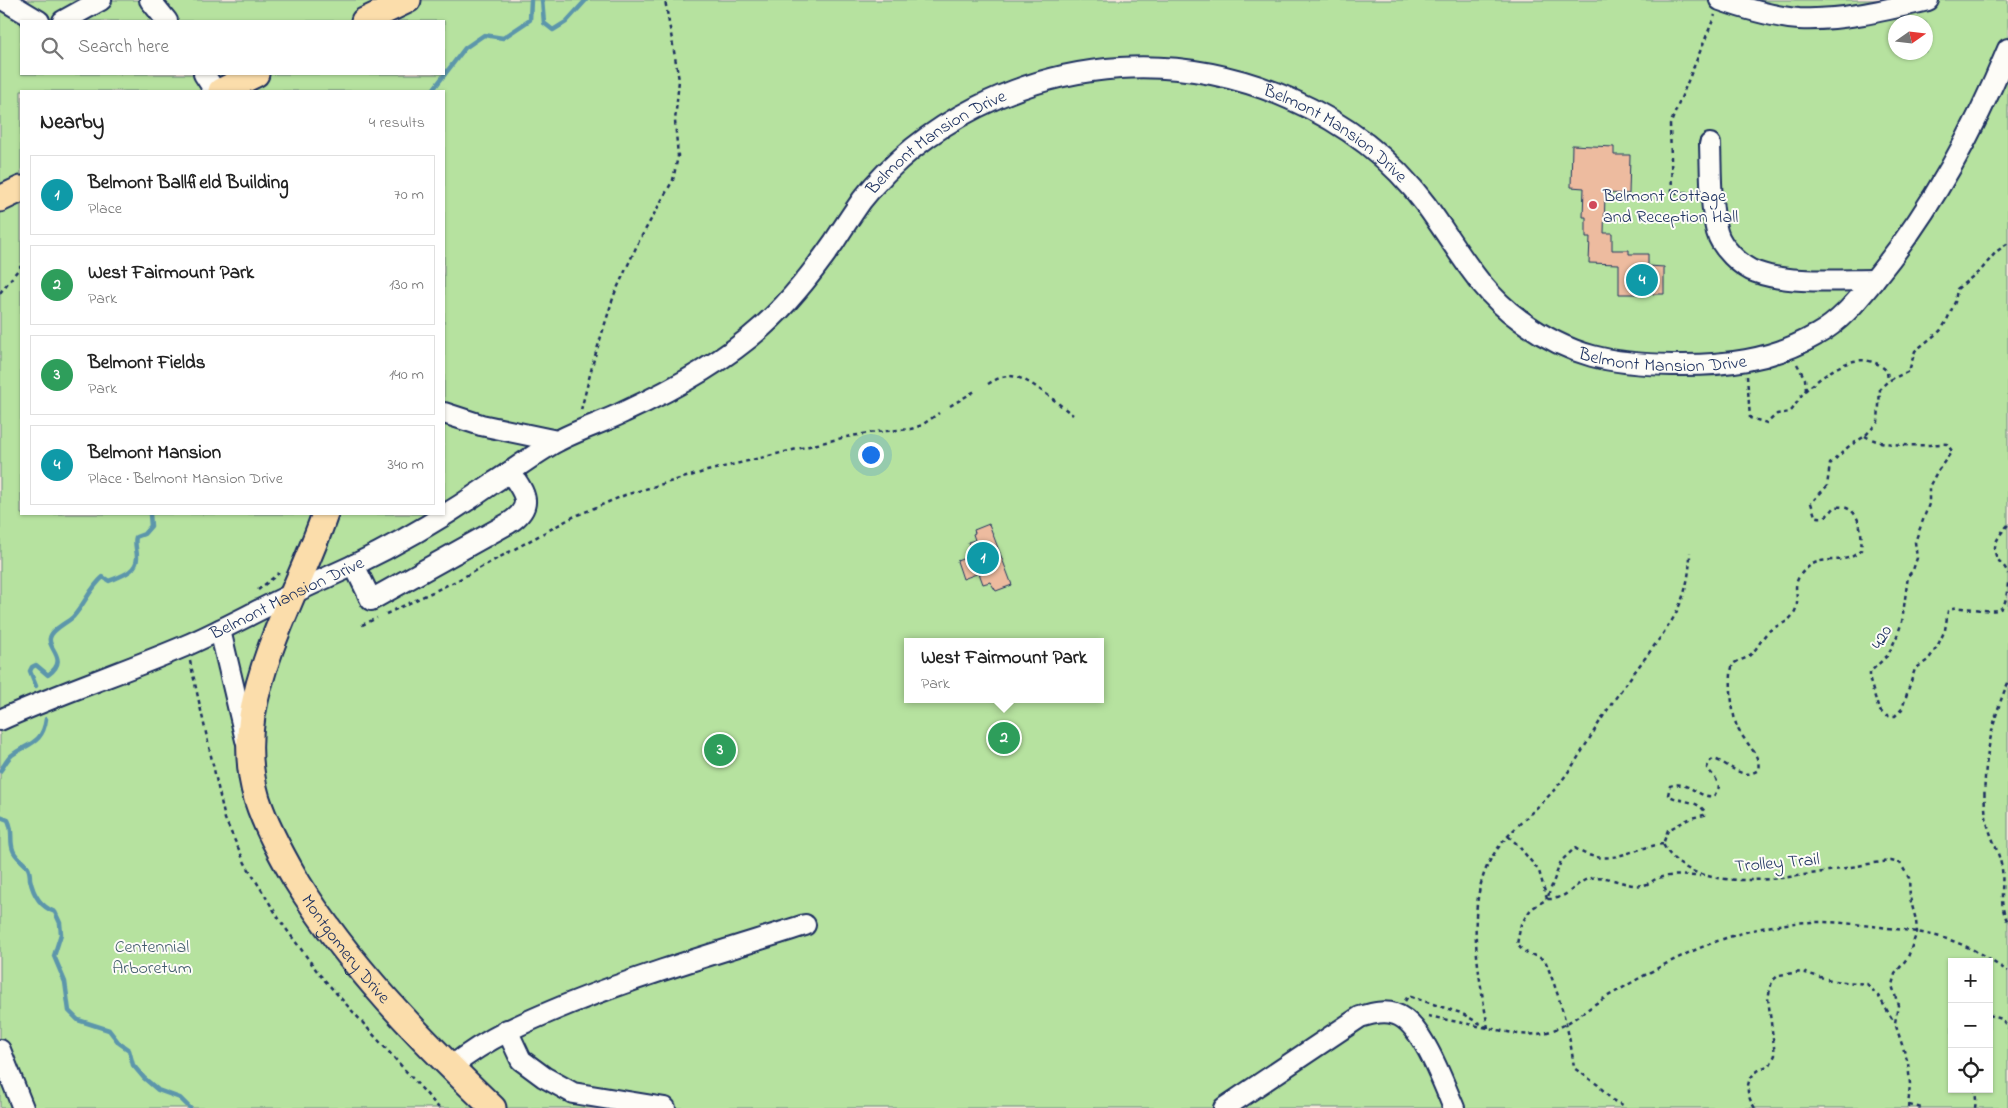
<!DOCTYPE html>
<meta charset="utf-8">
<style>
body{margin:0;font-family:"Indie Flower",sans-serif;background:#f2f2f2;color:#222}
.controls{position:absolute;right:15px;bottom:15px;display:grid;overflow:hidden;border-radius:0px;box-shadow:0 1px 4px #0004}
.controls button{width:45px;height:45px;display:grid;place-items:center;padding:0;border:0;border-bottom:1px solid #e0e0e0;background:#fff;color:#222;font:25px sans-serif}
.compass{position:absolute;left:1888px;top:15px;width:45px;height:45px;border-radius:50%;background:#fff;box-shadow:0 1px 4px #0004;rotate:76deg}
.you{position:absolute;left:870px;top:454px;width:18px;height:18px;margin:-12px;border:4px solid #fff;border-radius:50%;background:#1a73e8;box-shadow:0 0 0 8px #1a73e833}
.badge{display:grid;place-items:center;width:32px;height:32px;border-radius:50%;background:#2563eb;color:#fff;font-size:16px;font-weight:700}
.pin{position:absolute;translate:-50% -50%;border:2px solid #fff;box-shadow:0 1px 5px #0006}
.popup{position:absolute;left:904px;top:638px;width:200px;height:65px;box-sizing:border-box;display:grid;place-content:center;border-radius:0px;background:#fff;filter:drop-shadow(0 1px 4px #0005);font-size:16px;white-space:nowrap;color:#767676}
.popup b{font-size:19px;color:#222}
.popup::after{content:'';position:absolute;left:50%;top:100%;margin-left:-10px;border:10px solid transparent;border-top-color:#fff}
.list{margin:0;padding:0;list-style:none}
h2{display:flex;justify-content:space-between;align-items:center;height:65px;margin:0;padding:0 20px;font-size:21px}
h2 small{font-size:16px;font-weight:400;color:#767676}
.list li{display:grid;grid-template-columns:32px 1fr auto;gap:15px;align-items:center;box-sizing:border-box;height:80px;margin:0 10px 10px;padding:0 10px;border:1px solid #e0e0e0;border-radius:0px}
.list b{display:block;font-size:19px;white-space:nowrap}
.list p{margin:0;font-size:16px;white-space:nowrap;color:#767676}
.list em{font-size:16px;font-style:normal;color:#767676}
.icon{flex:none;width:28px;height:28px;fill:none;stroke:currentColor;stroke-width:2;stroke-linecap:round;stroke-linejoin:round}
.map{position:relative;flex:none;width:2008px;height:1108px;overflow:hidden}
.search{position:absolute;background:#fff;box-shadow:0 1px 4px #0004;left:20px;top:20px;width:425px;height:55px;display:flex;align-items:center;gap:12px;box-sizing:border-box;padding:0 18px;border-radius:0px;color:#767676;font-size:19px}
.panel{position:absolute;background:#fff;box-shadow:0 1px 4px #0004;left:20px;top:90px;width:425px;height:425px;border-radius:0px}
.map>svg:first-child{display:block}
</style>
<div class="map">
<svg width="2008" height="1108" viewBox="0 0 2008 1108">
<rect width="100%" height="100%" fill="#f8e8dd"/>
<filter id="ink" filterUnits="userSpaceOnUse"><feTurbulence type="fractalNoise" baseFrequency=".02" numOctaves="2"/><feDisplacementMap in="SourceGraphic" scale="10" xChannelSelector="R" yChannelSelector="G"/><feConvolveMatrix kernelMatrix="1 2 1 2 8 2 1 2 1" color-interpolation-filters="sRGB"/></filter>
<g filter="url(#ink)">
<path fill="#b6e29f" stroke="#68887e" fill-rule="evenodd" d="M 0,0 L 2008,0 L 2008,1108 L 0,1108 ZM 21,21 L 444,21 L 444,74 L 21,74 ZM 1896,22 L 1926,22 L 1926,52 L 1896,52 ZM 21,91 L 444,91 L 444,514 L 21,514 ZM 908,642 L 1100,642 L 1100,699 L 908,699 ZM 1952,962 L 1989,962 L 1989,1089 L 1952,1089 Z"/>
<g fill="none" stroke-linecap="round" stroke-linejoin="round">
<path stroke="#5c96ab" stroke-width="4.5" d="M 542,0 L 544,23 L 553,30 L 566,22 L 586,0
M 432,91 L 465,48 L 484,35 L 503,38 L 530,20 L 531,0
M 36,686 L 30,671 L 32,667 L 36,665 L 48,675 C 70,659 47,649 50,638 C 52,629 67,623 73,617 C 84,605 90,588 103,577 L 109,581 C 121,576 137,572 137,557 C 137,550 134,543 136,537 L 144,534 L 151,526 L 150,514
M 0,771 C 4,766 7,759 12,755 C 29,743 43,743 46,719
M 0,817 L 8,820 C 14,832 9,839 13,850 C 15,857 24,862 28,868 C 30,872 30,875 30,879 C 33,894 41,907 55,912 L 60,923 L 61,934 L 54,956 L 65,982 L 69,1011 L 78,1020 L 109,1030 L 119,1043 L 129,1050 L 133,1065 L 144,1078 L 158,1090 L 180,1098 L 190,1108"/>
</g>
<path fill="#edbb9f" stroke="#1b2f5e" d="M 1572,145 L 1614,147 L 1614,155 L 1630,155 L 1629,194 L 1605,193 L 1604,233 L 1612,233 L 1612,250 L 1629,250 L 1629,254 L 1648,254 L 1648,266 L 1664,267 L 1664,294 L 1619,294 L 1619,264 L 1589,263 L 1590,237 L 1586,237 L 1586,217 L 1583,217 L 1584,188 L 1571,187 Z
M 989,524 L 1012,585 L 996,591 L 990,582 L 983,584 L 979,573 L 963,579 L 957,561 L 973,555 L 968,542 L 975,540 L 973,534 L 975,533 L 974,530 Z"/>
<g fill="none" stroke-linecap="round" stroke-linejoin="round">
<defs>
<g id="minor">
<path d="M 4,0 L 39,21"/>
<path d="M 150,0 L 167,21"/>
<path d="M 1720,0 C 1746,9 1772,17 1799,19 C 1842,21 1886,10 1928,0"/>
<path d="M 63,21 L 101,0"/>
<path d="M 204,74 L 215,91"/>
<path d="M 1710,144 C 1711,173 1710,204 1717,232 C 1721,247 1741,267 1756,272 C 1787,284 1840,280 1874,280"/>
<path d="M 444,413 L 481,425 L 557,441"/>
<path d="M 354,565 L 371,600 L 509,523 C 535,506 525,493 510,472"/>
<path d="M 220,630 L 246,740"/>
<path id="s1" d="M 0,720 C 60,693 124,672 185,646 C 220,631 252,613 286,597 C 308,585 331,576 354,565 C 402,542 449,514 493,483 C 514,470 534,454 556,442 C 577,430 602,423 624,412 C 672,390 722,363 762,327 C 789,303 813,272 834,242 C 843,228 852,214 862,200 C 923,122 1022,74 1120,68 C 1235,61 1357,112 1426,205 C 1457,247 1477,289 1520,320 C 1571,357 1611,364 1672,365 C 1723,366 1771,361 1816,335 C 1842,321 1860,297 1878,275 C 1933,207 1975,129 2008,49"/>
<path d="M 507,1030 L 521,1060 L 544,1077 L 573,1093 L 665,1108"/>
<path d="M 0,1050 L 23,1108"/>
<path d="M 451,1067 C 488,1037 527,1021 571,1003 C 647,973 726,950 805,925"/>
<path d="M 1224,1108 L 1360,1017 C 1371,1014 1383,1010 1395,1014 C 1422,1022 1443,1083 1454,1108"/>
</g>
<g id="major">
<path d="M 364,21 L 408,0"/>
<path d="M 221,91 L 256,74"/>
<path d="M 0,199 L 21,189"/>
<path id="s2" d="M 325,514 C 302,581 264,645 252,716 C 248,743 249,772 257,799 C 266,827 281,854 296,880 C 349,966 421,1039 493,1108"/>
</g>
</defs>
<use href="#minor" stroke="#1b2f5e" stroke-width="24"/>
<use href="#major" stroke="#1b2f5e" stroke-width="29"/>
<path stroke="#1b2f5e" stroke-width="2.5" stroke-dasharray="4 4" stroke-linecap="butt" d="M 1695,192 L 1672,193 L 1670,125 L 1715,15
M 0,293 L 21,266
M 1797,364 L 1805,379 L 1806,390
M 1747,376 L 1750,418 L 1767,423 L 1777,414 L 1790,412 C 1796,406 1800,395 1806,390 C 1828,372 1860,345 1887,371 L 1888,381
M 988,384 C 995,380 1001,376 1010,376 C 1028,376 1058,404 1073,415
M 950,406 L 975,391
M 581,410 L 594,359 L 614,295 L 639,241 L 673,180 L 678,156 L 675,121 L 679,80 L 665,0
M 1865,436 C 1879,445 1911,446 1928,445 C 1934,445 1941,443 1947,444 L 1952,451 L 1937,472 L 1929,487 L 1929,504 L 1915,542 L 1917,558 L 1913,570 L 1908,576 L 1902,622 L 1897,636 L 1888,655 L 1870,672 L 1870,681 L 1879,710 L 1886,716 L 1895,716 L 1902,709 L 1915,669 L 1928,660 L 1937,647 L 1945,630 L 1948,611 C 1952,607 1956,607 1962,608 C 1966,609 1970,608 1974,609 C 2002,612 2005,614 2008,583
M 2008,525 C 1999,535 1989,548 1999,561 C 2003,565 2006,568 2008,574
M 258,590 L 279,573
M 386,614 L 458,580 L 573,517 L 625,495 L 707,471 L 846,437 L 875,432 L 911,429 L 922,425 L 939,413
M 362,625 L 377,618
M 190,661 L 225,819 L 245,863 L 281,922 L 320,975 L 439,1108
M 2008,683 C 1991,719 1979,782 1987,822 C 1991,839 1999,851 2002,869 C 2004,887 1998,905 2008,922
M 1508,836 L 1517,844 L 1539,871 L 1547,899 L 1531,909 L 1521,924 L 1517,944 L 1523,951 L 1545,960 C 1559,995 1570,1031 1574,1068 L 1598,1085 L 1612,1100 L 1623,1105 L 1625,1108
M 1663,844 C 1630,848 1606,870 1575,848 L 1561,861 L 1547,899 C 1569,900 1574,882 1591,878 C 1609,874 1626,888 1644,885 C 1649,884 1653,880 1658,878 C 1671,874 1686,876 1700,876
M 1405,1001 L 1408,996 L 1461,1013 L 1488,1028
M 1989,1015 L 2002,1019 L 2008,1028
M 1428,1016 L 1518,1034 C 1549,1037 1562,1027 1587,1010 C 1597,1002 1608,996 1619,990 C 1681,953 1747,921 1821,922 C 1841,922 1861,925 1881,927 C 1911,931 1942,934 1969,948 C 1983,954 1995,964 2008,971
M 1488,1028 C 1480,981 1467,921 1484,874 C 1498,834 1539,812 1563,779 C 1580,757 1593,731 1608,709 C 1628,679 1651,652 1671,622 C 1684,600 1690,578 1690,552
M 1909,1105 L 1922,1108
M 1755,1108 C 1741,1088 1748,1072 1770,1065 L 1775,1055 L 1768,998 L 1772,981 L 1779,975 L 1802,972 L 1834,981 L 1867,984 L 1879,997 L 1894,1022
M 1908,1108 L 1910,1084 L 1908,1063 L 1895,1023 L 1898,1005 L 1892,985 L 1895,974 L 1908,957 L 1917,932 L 1916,920 L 1910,898 L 1909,878 L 1900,863 L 1891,861 C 1834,866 1696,910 1663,844 L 1668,830 L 1691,818 L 1704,815 L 1705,812 C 1697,799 1680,803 1668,795 L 1670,786 C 1688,779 1698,799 1714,796 L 1719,787 L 1716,779 L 1707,768 L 1709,762 L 1713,759 C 1728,762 1742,782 1758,770 C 1762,756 1744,741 1738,729 C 1732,718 1728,675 1733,664 C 1738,660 1746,659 1750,655 C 1758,649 1761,638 1769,631 C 1778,624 1788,624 1794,613 C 1804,595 1784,584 1811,565 C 1826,555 1846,566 1861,550 C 1863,533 1860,503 1835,507 C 1829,514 1825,520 1815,516 L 1811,503 L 1827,486 L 1830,464 L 1848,447 L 1865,436 L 1878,422 L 1880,389 L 1888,381 L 1909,371 L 1915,351 L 1940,331 L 1946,322 L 1955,302 L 1957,289 L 1981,270 L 1996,252 L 2008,243
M 1975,1108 L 1976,1100 L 1975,1089"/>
<use href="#minor" stroke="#fdfcf7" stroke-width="20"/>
<use href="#major" stroke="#fbddab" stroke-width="25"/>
</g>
</g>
<circle fill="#d1495b" stroke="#fdfcf7" stroke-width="2" cx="1593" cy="205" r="5"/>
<g text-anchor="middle" stroke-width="4" stroke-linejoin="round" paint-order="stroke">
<g font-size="18" fill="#1b2f5e" stroke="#fdfcf7">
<text dy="6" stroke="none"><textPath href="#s1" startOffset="1552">Belmont Mansion Drive</textPath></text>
<text dy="6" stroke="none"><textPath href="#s1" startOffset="1118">Belmont Mansion Drive</textPath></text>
<text dy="6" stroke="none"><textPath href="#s1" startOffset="1971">Belmont Mansion Drive</textPath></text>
<text dy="6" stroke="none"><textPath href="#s1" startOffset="312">Belmont Mansion Drive</textPath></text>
<text transform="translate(1881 637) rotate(-62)" y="6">420</text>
<text transform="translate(1777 862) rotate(-5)" y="6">Trolley Trail</text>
<text dy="6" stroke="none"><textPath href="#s2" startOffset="474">Montgomery Drive</textPath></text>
</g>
<g font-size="18" fill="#1b2f5e" stroke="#fdfcf7" text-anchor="start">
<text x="1603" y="201">Belmont Cottage<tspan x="1603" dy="21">and Reception Hall</tspan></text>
</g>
<g font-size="18" fill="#425c6e" stroke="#fdfcf7">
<text x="152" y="952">Centennial<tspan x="152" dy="21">Arboretum</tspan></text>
</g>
</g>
</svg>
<div class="controls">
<button>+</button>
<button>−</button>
<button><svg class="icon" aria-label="locate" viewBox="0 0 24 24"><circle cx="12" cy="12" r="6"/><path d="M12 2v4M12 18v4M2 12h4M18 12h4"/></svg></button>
</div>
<svg class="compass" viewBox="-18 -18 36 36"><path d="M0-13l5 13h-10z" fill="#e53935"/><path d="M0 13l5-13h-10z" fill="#767676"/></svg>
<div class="you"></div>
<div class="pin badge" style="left:983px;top:558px;background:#0f9aa8">1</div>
<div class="pin badge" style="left:1004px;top:738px;background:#2e9e5b">2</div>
<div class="popup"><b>West Fairmount Park</b>Park</div>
<div class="pin badge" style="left:720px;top:750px;background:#2e9e5b">3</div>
<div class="pin badge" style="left:1642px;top:280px;background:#0f9aa8">4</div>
<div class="search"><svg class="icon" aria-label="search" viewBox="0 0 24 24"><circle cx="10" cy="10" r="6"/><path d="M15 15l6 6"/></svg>Search here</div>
<section class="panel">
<h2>Nearby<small>4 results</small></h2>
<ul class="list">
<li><span class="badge" style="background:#0f9aa8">1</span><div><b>Belmont Ballfield Building</b><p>Place</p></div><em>70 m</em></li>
<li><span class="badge" style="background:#2e9e5b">2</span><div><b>West Fairmount Park</b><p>Park</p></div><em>130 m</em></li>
<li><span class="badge" style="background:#2e9e5b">3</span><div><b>Belmont Fields</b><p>Park</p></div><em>140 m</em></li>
<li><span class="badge" style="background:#0f9aa8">4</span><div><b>Belmont Mansion</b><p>Place · Belmont Mansion Drive</p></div><em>340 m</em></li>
</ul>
</section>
</div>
